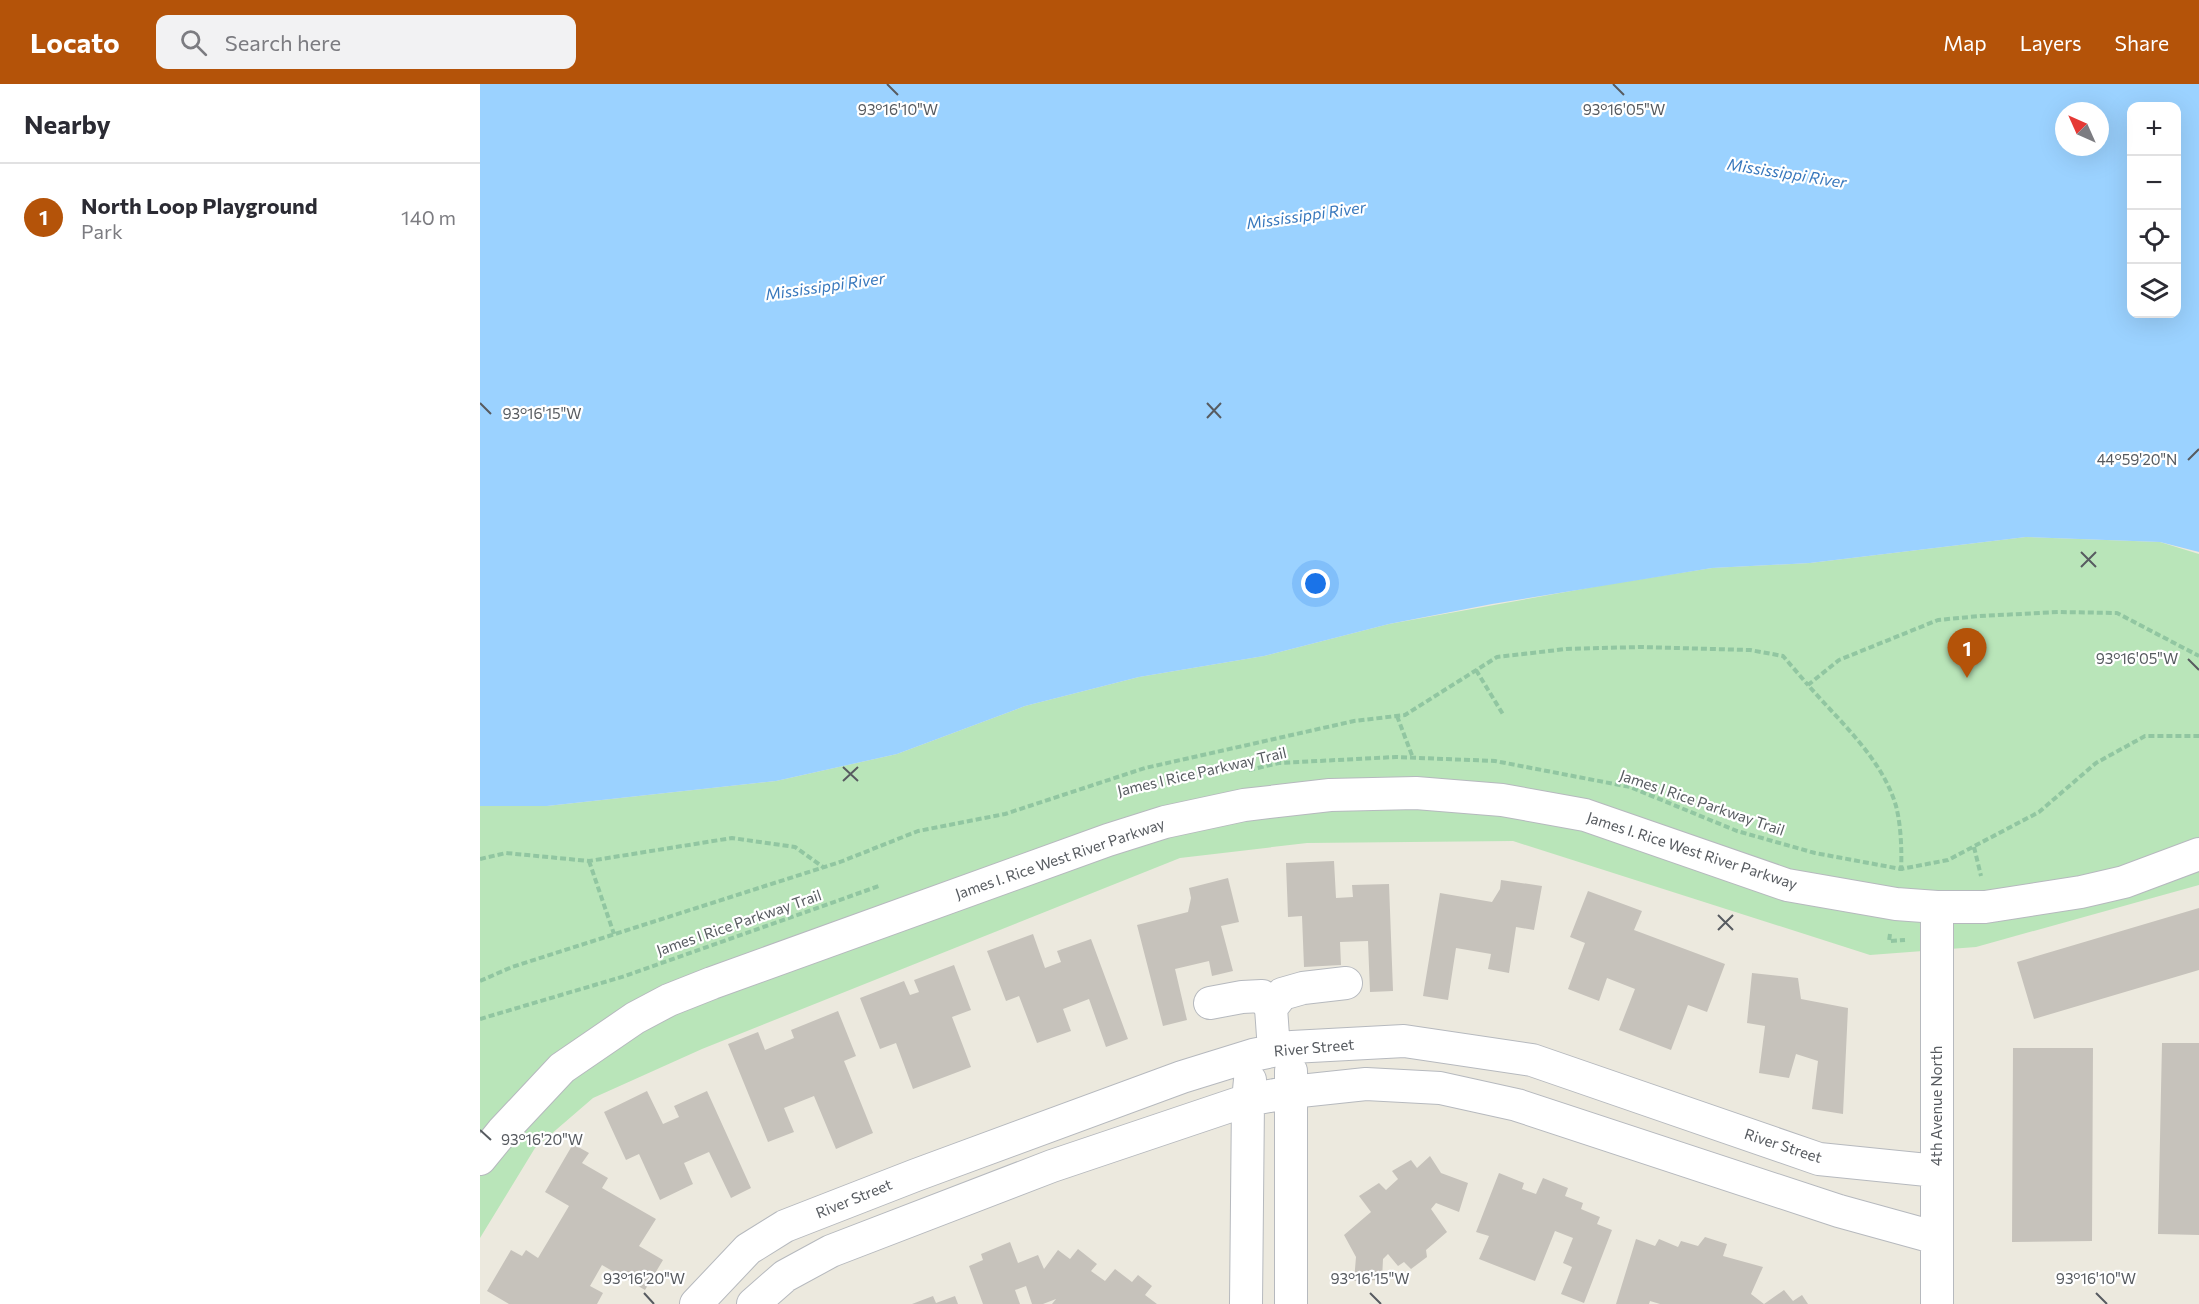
<!DOCTYPE html>
<meta charset="utf-8">
<style>
body{margin:0;font-family:Commissioner,sans-serif;background:#f2f2f3;color:#2b2b33}
.controls{position:absolute;right:18px;top:18px;display:grid;overflow:hidden;border-radius:12px;box-shadow:0 6px 24px #0002}
.controls button{width:54px;height:54px;display:grid;place-items:center;padding:0;border:0;border-bottom:2px solid #e1e1e2;background:#fff;color:#2b2b33;font:30px sans-serif}
.compass{position:absolute;left:1575px;top:18px;width:54px;height:54px;border-radius:50%;background:#fff;box-shadow:0 6px 24px #0002;rotate:315deg}
.you{position:absolute;left:836px;top:500px;width:21px;height:21px;margin:-15px;border:4px solid #fff;border-radius:50%;background:#1a73e8;box-shadow:0 0 0 9px #1a73e833}
.badge{display:grid;place-items:center;width:39px;height:39px;border-radius:50%;background:#b45309;color:#fff;font-size:20px;font-weight:700}
.pin{position:absolute;translate:-50% -50px;filter:drop-shadow(0 2px 3px #0008)}
.pin::after{content:'';position:absolute;top:32px;width:21px;height:18px;background:inherit;clip-path:polygon(0 0,100% 0,50% 100%)}
.list{margin:0;padding:0;list-style:none}
h2{display:flex;justify-content:space-between;align-items:center;height:78px;margin:0;padding:0 24px;font-size:26px}
h2 small{font-size:20px;font-weight:400;color:#7c7c81}
.list li{display:grid;grid-template-columns:39px 1fr auto;gap:18px;align-items:center;box-sizing:border-box;height:108px;padding:0 24px;border-top:2px solid #e1e1e2}
.list b{display:block;font-size:22px;white-space:nowrap}
.list p{margin:0;font-size:20px;white-space:nowrap;color:#7c7c81}
.list em{font-size:20px;font-style:normal;color:#7c7c81}
.icon{flex:none;width:33px;height:33px;fill:none;stroke:currentColor;stroke-width:2;stroke-linecap:round;stroke-linejoin:round}
.map{position:relative;flex:none;width:1719px;height:1220px;overflow:hidden}
header{display:flex;align-items:center;gap:36px;box-sizing:border-box;height:84px;padding:0 30px;background:#b45309;color:#fff}
header strong{font-size:28px}
nav{display:flex;gap:33px;margin-inline-start:auto;font-size:21px}
.search{width:420px;height:54px;background:#f2f2f3;display:flex;align-items:center;gap:15px;box-sizing:border-box;padding:0 21px;border-radius:12px;color:#7c7c81;font-size:22px}
main{display:flex}
aside{flex:1;background:#fff}
.map>svg:first-child{display:block}
</style>
<header>
<strong>Locato</strong>
<div class="search"><svg class="icon" aria-label="search" viewBox="0 0 24 24"><circle cx="10" cy="10" r="6"/><path d="M15 15l6 6"/></svg>Search here</div>
<nav><a>Map</a><a>Layers</a><a>Share</a></nav>
</header>
<main>
<aside>
<h2>Nearby<small></small></h2>
<ul class="list">
<li><span class="badge">1</span><div><b>North Loop Playground</b><p>Park</p></div><em>140 m</em></li>
</ul>
</aside>
<div class="map">
<svg width="1719" height="1220" viewBox="0 0 1719 1220">
<rect width="100%" height="100%" fill="#ece9de"/>
<path fill="#b9e5b9" d="M 1546,453 L 1680,458 L 1719,470 L 1719,801 L 1496,863 L 1390,871 L 1033,757 L 827,759 L 700,774 L 222,965 L 113,1014 L 55,1064 L 0,1154 L 0,722 L 67,722 L 296,697 L 417,670 L 545,622 L 659,593 L 784,572 L 909,540 L 1130,500 L 1232,484 L 1330,479 Z"/>
<path fill="#9bd2ff" fill-rule="evenodd" d="M 0,0 L 1719,0 L 1719,468 L 1680,458 L 1546,453 L 1330,479 L 1232,484 L 1012,520 L 909,540 L 784,572 L 659,593 L 545,622 L 417,670 L 296,697 L 67,722 L 0,722 ZM 1652,22 L 1696,22 L 1696,230 L 1652,230 ZM 1584,27 L 1620,27 L 1620,63 L 1584,63 Z"/>
<path fill="#c6c2bb" d="M 854,777 L 856,814 L 873,813 L 872,801 L 909,800 L 913,907 L 890,908 L 888,857 L 860,858 L 861,881 L 824,883 L 822,832 L 808,833 L 806,779 Z
M 748,794 L 759,838 L 741,842 L 753,887 L 732,892 L 729,877 L 695,885 L 707,936 L 683,942 L 657,841 L 708,828 L 711,814 L 709,804 Z
M 1021,796 L 1062,802 L 1054,846 L 1036,843 L 1029,889 L 1008,885 L 1011,870 L 976,864 L 968,916 L 943,912 L 960,809 L 1012,818 L 1020,805 Z
M 1108,807 L 1162,827 L 1154,846 L 1245,880 L 1227,928 L 1208,921 L 1191,966 L 1139,946 L 1155,905 L 1127,894 L 1119,917 L 1088,905 L 1105,859 L 1090,853 Z
M 1719,824 L 1719,886 L 1554,935 L 1537,878 Z
M 553,850 L 565,884 L 581,878 L 577,867 L 611,855 L 648,955 L 626,963 L 609,915 L 583,925 L 591,947 L 557,959 L 539,912 L 526,917 L 507,867 Z
M 474,881 L 491,926 L 472,933 L 491,983 L 433,1005 L 416,959 L 400,965 L 380,914 L 424,897 L 430,911 L 439,908 L 434,896 Z
M 1272,889 L 1318,894 L 1321,915 L 1368,924 L 1363,1030 L 1332,1025 L 1338,977 L 1316,970 L 1309,994 L 1279,989 L 1285,942 L 1267,939 Z
M 358,927 L 376,972 L 364,977 L 393,1049 L 356,1065 L 334,1012 L 304,1024 L 314,1048 L 288,1058 L 248,960 L 278,948 L 285,966 L 314,954 L 311,946 Z
M 1682,959 L 1719,959 L 1719,1151 L 1678,1150 Z
M 1533,964 L 1613,964 L 1612,1157 L 1532,1158 Z
M 167,1007 L 183,1040 L 199,1033 L 194,1022 L 227,1007 L 271,1104 L 251,1114 L 229,1068 L 204,1079 L 213,1100 L 180,1116 L 159,1070 L 146,1076 L 124,1028 Z
M 93,1060 L 109,1069 L 102,1079 L 128,1094 L 122,1104 L 176,1135 L 159,1162 L 183,1176 L 165,1206 L 122,1181 L 110,1202 L 123,1209 L 117,1220 L 29,1220 L 7,1207 L 31,1166 L 42,1172 L 46,1166 L 58,1174 L 89,1122 L 65,1108 Z
M 950,1072 L 961,1089 L 988,1099 L 979,1128 L 956,1119 L 951,1125 L 967,1148 L 946,1166 L 947,1173 L 931,1185 L 924,1178 L 918,1182 L 908,1170 L 903,1175 L 902,1196 L 874,1197 L 876,1173 L 864,1151 L 891,1128 L 879,1112 L 899,1099 L 906,1106 L 918,1095 L 912,1087 L 931,1076 L 937,1084 Z
M 1019,1089 L 1044,1099 L 1042,1105 L 1056,1110 L 1063,1094 L 1088,1104 L 1085,1112 L 1103,1119 L 1101,1125 L 1120,1133 L 1117,1140 L 1132,1146 L 1104,1219 L 1081,1210 L 1092,1183 L 1083,1179 L 1093,1154 L 1075,1147 L 1055,1197 L 999,1175 L 1009,1152 L 996,1148 Z
M 1225,1153 L 1247,1160 L 1243,1172 L 1283,1183 L 1271,1210 L 1284,1220 L 1304,1206 L 1313,1217 L 1322,1211 L 1328,1220 L 1180,1220 L 1170,1217 L 1169,1220 L 1136,1220 L 1156,1155 L 1175,1162 L 1179,1155 L 1198,1163 L 1201,1157 L 1218,1162 Z
M 530,1158 L 538,1179 L 558,1171 L 564,1185 L 578,1166 L 590,1175 L 598,1165 L 617,1180 L 611,1187 L 625,1197 L 635,1185 L 652,1198 L 658,1191 L 672,1202 L 665,1211 L 677,1220 L 572,1220 L 576,1215 L 563,1220 L 552,1220 L 546,1202 L 535,1206 L 540,1220 L 503,1220 L 489,1182 L 503,1176 L 501,1170 Z
M 453,1212 L 456,1219 L 475,1212 L 478,1220 L 432,1220 Z"/>
<g fill="none" stroke-linecap="round" stroke-linejoin="round">
<defs>
<path id="minor" d="M 730,919 L 762,913 L 782,912 L 791,924 L 794,966
M 791,924 L 802,910 L 823,904 L 866,899
M 0,1075 L 22,1048 L 82,984 L 155,934 L 189,916 L 232,899 L 628,756 L 685,738 L 764,721 L 850,711 L 936,709 L 1022,716 L 1105,731 L 1307,801 L 1416,820 L 1457,823 L 1505,823 L 1601,808 L 1644,798 L 1719,770
M 216,1220 L 268,1165 L 305,1142 L 436,1091 L 702,993 L 773,971 L 812,963 L 924,957 L 1052,976 L 1339,1075 L 1457,1087
M 273,1220 L 305,1192 L 351,1167 L 572,1082 L 768,1016 L 811,1008 L 886,1000 L 960,1004 L 1037,1021 L 1359,1127 L 1457,1154
M 766,1220 L 768,1016 L 770,996
M 811,1220 L 811,987
M 1457,1220 L 1457,823"/>
</defs>
<use href="#minor" stroke="#b6b9be" stroke-width="34"/>
<path stroke="#91c6a1" stroke-width="4" stroke-dasharray="6 3" stroke-linecap="butt" d="M 996,586 L 1024,632
M 917,632 L 933,674
M 769,686 L 799,679 L 916,673 L 1015,677 L 1150,703 L 1257,747 L 1335,769 L 1421,785 L 1468,776 L 1559,728 L 1616,679 L 1665,652 L 1719,652
M 1494,763 L 1501,792
M 0,775 L 26,769 L 109,777 L 252,754 L 315,763 L 343,783
M 109,777 L 134,850
M 1421,787 C 1422,767 1421,741 1416,722 C 1402,674 1359,637 1328,601 L 1359,576 L 1458,536 L 1500,532 L 1579,528 L 1637,529 L 1719,572
M 1410,850 L 1409,857 L 1425,856
M 0,897 L 32,883 L 360,778 L 438,747 L 525,730 L 665,684 L 874,637 L 925,631 L 1017,573 L 1086,565 L 1160,563 L 1270,566 L 1303,572 L 1328,601
M 0,935 L 145,892 L 399,802"/>
<use href="#minor" stroke="#fff" stroke-width="32"/>
</g>
<path fill="none" stroke="#575b60" stroke-width="2" d="M 407,0 L 418,11M 1133,0 L 1144,11M 0,319 L 11,330M 727,319 L 741,334M 727,334 L 741,319M 1708,376 L 1719,365M 1601,468 L 1616,483M 1601,483 L 1616,468M 1708,575 L 1719,586M 363,683 L 378,697M 363,697 L 378,683M 1238,831 L 1253,846M 1238,846 L 1253,831M 0,1046 L 11,1056M 164,1209 L 174,1220M 890,1209 L 901,1220M 1616,1209 L 1627,1220"/>
<g text-anchor="middle" stroke-width="4.5" stroke-linejoin="round" paint-order="stroke">
<g font-size="15" fill="#575b60" stroke="#fff">
<text transform="translate(722 688) rotate(-13)" y="5">James I Rice Parkway Trail</text>
<text transform="translate(1222 719) rotate(19)" y="5">James I Rice Parkway Trail</text>
<text transform="translate(1212 767) rotate(18)" y="5">James I. Rice West River Parkway</text>
<text transform="translate(580 775) rotate(-19)" y="5">James I. Rice West River Parkway</text>
<text transform="translate(259 839) rotate(-19)" y="5">James I Rice Parkway Trail</text>
<text transform="translate(834 964) rotate(-5)" y="5">River Street</text>
<text transform="translate(1457 1022) rotate(-90)" y="5">4th Avenue North</text>
<text transform="translate(1303 1062) rotate(18)" y="5">River Street</text>
<text transform="translate(374 1115) rotate(-22)" y="5">River Street</text>
</g>
<g font-size="16" font-style="italic" fill="#3878bd" stroke="#fff">
<text transform="translate(1307 89) rotate(9)" y="6">Mississippi River</text>
<text transform="translate(826 131) rotate(-8)" y="6">Mississippi River</text>
<text transform="translate(345 202) rotate(-8)" y="6">Mississippi River</text>
</g>
</g>
<g font-size="15" text-anchor="middle" fill="#575b60" stroke="#fff" stroke-width="4.5" stroke-linejoin="round" paint-order="stroke">
<text x="418" y="31">93°16'10"W</text>
<text x="1144" y="31">93°16'05"W</text>
<text x="62" y="335">93°16'15"W</text>
<text x="1657" y="381">44°59'20"N</text>
<text x="1657" y="580">93°16'05"W</text>
<text x="62" y="1061">93°16'20"W</text>
<text x="164" y="1200">93°16'20"W</text>
<text x="890" y="1200">93°16'15"W</text>
<text x="1616" y="1200">93°16'10"W</text>
</g>
</svg>
<div class="controls">
<button>+</button>
<button>−</button>
<button><svg class="icon" aria-label="locate" viewBox="0 0 24 24"><circle cx="12" cy="12" r="6"/><path d="M12 2v4M12 18v4M2 12h4M18 12h4"/></svg></button>
<button><svg class="icon" aria-label="layers" viewBox="0 0 24 24"><path d="M12 4l9 5-9 5-9-5zM3 14l9 5 9-5"/></svg></button>
</div>
<svg class="compass" viewBox="-18 -18 36 36"><path d="M0-13l5 13h-10z" fill="#e53935"/><path d="M0 13l5-13h-10z" fill="#7c7c81"/></svg>
<div class="you"></div>
<div class="pin badge" style="left:1487px;top:594px">1</div>
</div>
</main>
